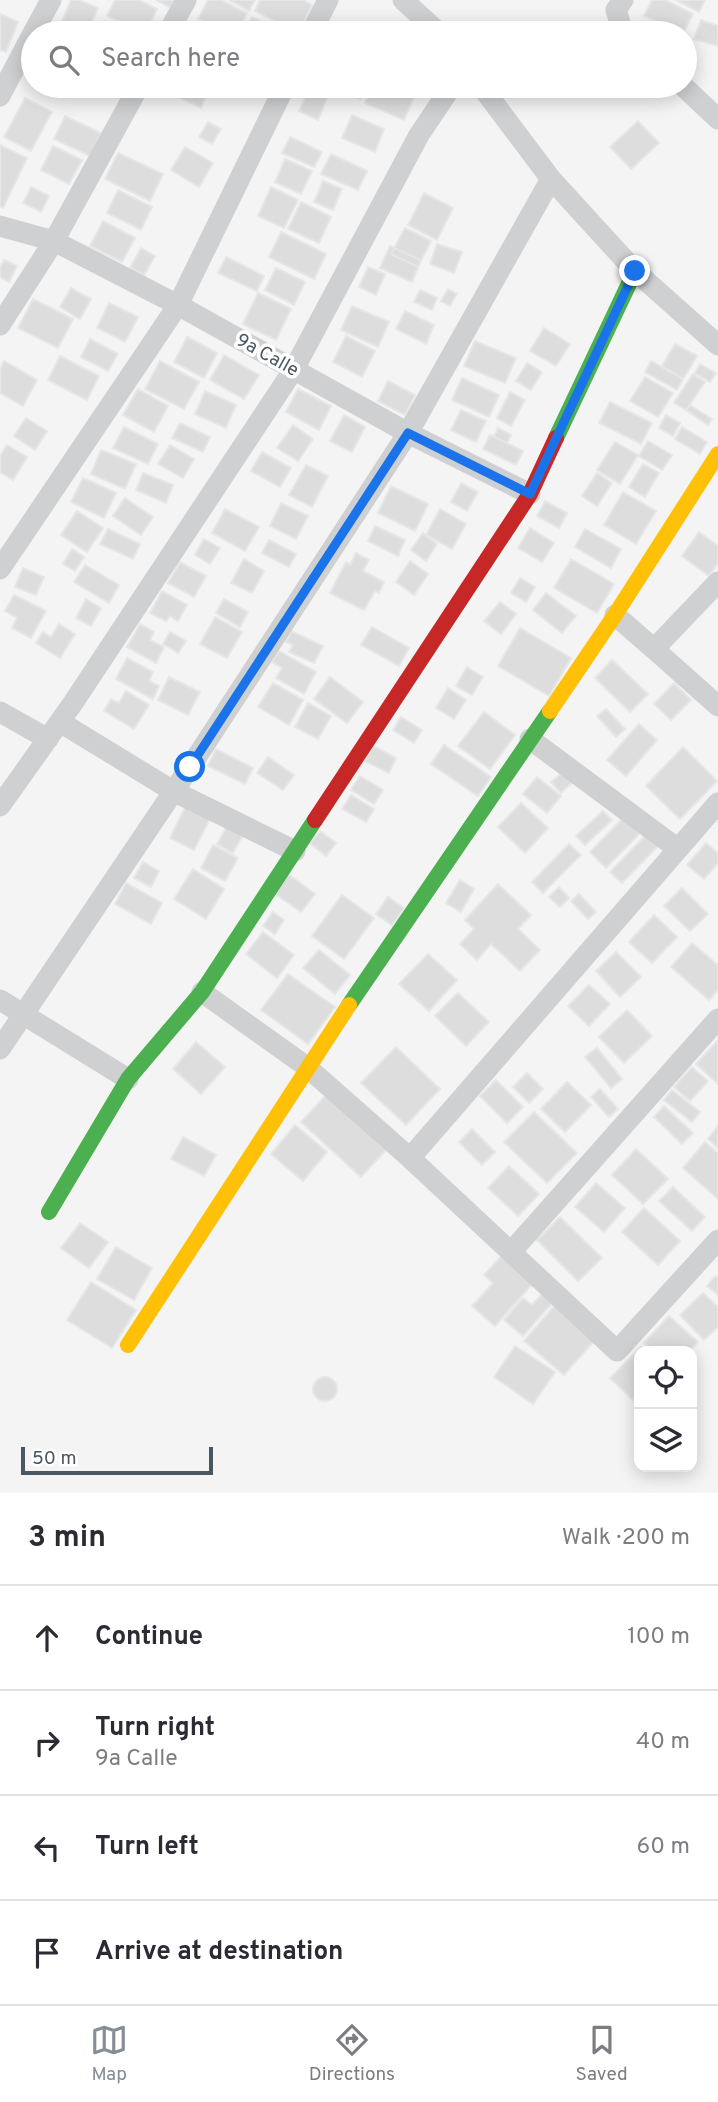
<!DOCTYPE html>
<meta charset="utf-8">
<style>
body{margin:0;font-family:Overpass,sans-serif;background:#f2f2f3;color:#2b2b33}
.controls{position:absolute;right:21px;bottom:21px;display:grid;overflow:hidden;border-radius:14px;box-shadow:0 4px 18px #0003}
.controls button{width:63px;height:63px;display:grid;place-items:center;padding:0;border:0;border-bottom:2px solid #e1e1e2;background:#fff;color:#2b2b33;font:35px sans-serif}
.scale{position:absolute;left:21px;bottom:18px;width:192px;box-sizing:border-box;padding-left:7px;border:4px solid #4a5661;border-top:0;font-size:19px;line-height:24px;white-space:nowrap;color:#4a5661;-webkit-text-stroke:5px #fff;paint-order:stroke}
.stop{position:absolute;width:21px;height:21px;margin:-16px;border:5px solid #1a73e8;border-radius:50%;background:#fff}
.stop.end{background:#1a73e8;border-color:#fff;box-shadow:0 2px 7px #0008}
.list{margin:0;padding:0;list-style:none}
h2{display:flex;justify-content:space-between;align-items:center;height:91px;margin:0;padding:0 28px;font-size:30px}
h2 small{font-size:23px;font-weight:400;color:#7c7c81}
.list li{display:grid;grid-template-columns:46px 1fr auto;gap:21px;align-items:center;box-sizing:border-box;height:105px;padding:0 28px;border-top:2px solid #e1e1e2}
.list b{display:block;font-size:26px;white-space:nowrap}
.list p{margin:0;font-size:23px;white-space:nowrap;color:#7c7c81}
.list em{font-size:23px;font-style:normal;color:#7c7c81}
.icon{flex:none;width:38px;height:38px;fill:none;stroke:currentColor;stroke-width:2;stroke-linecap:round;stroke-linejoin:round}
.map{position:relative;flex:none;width:718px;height:1493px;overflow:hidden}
.search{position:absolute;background:#fff;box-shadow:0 4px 18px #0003;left:21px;right:21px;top:21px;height:77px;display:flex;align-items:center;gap:18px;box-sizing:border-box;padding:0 24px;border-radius:38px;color:#7c7c81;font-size:26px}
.sheet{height:511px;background:#fff}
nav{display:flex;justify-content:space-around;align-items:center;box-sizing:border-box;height:98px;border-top:2px solid #e1e1e2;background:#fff;font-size:19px;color:#7c7c81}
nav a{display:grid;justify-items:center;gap:4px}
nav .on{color:#868d94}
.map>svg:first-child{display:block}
</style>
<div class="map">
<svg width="718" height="1493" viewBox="0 0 718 1493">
<rect width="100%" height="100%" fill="#f4f4f4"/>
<path fill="#ddddde" stroke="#e5e6e7" stroke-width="2" d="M 71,0 L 79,0 L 98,8 L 87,33 L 77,33 L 60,26 Z
M 115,0 L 139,0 L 157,9 L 146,33 L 107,16 Z
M 156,0 L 174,0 L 171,8 Z
M 208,0 L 221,0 L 247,13 L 237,33 L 226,33 L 198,19 Z
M 229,0 L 255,0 L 249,11 Z
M 260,0 L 303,0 L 312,5 L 298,33 L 255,11 Z
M 652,0 L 665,0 L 693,14 L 683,33 L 644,16 Z
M 676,0 L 705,0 L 699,12 Z
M 0,14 L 18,22 L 6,52 L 0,50 Z
M 252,17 L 285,33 L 244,33 Z
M 701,20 L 718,26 L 718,46 L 694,39 Z
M 104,21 L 129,33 L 98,33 Z
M 340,22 L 365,33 L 335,33 Z
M 178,86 L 195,86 L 208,92 L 201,108 L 174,95 Z
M 328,86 L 366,86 L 360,99 Z
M 373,86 L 395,86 L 415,95 L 404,120 L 365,103 Z
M 310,87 L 328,96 L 318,120 L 299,111 Z
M 25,98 L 52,112 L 31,151 L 4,137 Z
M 352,115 L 384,129 L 375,152 L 342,138 Z
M 65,116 L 101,133 L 90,156 L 54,139 Z
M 638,121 L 659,143 L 631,169 L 610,147 Z
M 208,122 L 221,129 L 212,144 L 199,137 Z
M 290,137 L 322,152 L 314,167 L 282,153 Z
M 0,145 L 27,158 L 3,208 L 0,206 Z
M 53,146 L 82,160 L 69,184 L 41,170 Z
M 185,147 L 213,163 L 199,187 L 171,170 Z
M 118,153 L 163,174 L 150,201 L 105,179 Z
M 331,154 L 367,171 L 358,190 L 321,174 Z
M 285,159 L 312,171 L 301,194 L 275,182 Z
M 323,181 L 342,189 L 333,210 L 314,202 Z
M 31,187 L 49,196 L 41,212 L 23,203 Z
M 271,187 L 298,200 L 284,228 L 258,216 Z
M 118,190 L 152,207 L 141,230 L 107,213 Z
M 424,193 L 453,208 L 437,240 L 408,225 Z
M 301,202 L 331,217 L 319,243 L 288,229 Z
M 103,221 L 135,238 L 122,262 L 90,246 Z
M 405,228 L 431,241 L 418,267 L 391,254 Z
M 281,232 L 326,254 L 314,279 L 269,257 Z
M 437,244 L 462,252 L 454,273 L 430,264 Z
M 390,246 L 421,260 L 412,282 L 380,268 Z
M 141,248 L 155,256 L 144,275 L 130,268 Z
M 226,257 L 264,276 L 257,291 L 218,273 Z
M 4,260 L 17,266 L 9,282 L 0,277 L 0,268 Z
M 368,267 L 385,274 L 376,295 L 359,287 Z
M 276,268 L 305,282 L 294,305 L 265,290 Z
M 71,288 L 91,299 L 80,319 L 60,307 Z
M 448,289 L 457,294 L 450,306 L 441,301 Z
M 420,290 L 437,298 L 432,310 L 414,302 Z
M 258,293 L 291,309 L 276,340 L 243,324 Z
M 33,299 L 73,319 L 58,348 L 18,328 Z
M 109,303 L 138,317 L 125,342 L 97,328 Z
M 352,306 L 389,322 L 378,347 L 341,330 Z
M 405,311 L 434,325 L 426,344 L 396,329 Z
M 544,328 L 570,344 L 556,366 L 530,351 Z
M 346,336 L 375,351 L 362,377 L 333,362 Z
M 187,337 L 217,353 L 204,378 L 174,362 Z
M 90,339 L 118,354 L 108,371 L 81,357 Z
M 475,341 L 516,358 L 505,383 L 464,366 Z
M 675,344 L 697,356 L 683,379 L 662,366 Z
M 224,355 L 259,375 L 244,399 L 210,380 Z
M 60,356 L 99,376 L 87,400 L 48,380 Z
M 4,361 L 37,380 L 23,406 L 0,393 L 0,369 Z
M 160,361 L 199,382 L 184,409 L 145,389 Z
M 651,361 L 683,379 L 677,390 L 645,372 Z
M 527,363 L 542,372 L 531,390 L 516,381 Z
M 700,364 L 716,373 L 710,382 L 695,373 Z
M 693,374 L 705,382 L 686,410 L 674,403 Z
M 645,377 L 673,393 L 658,417 L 630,401 Z
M 462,378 L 499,395 L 489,417 L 452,400 Z
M 388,381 L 415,395 L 405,415 L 378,401 Z
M 138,389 L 168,406 L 154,432 L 123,415 Z
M 298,389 L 331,406 L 319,430 L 286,412 Z
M 205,391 L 236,405 L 226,428 L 195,414 Z
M 510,392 L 525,400 L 511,426 L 497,418 Z
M 610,402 L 652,423 L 641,444 L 599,423 Z
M 690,405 L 712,419 L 708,425 L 686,410 Z
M 461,410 L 486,421 L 476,442 L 451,430 Z
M 344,415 L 365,427 L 352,452 L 330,441 Z
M 666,415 L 680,423 L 673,436 L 659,428 Z
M 26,418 L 47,431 L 35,450 L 14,436 Z
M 180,423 L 210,437 L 203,452 L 172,438 Z
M 293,425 L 313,439 L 298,461 L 277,448 Z
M 124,427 L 158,444 L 148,464 L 113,448 Z
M 682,427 L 707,442 L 700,454 L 675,439 Z
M 498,428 L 511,435 L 507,443 L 494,437 Z
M 490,435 L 523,451 L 516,465 L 483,449 Z
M 648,441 L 672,455 L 662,470 L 639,456 Z
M 615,442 L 638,455 L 620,484 L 597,470 Z
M 7,445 L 27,457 L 13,480 L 0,472 L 0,456 Z
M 170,445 L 194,459 L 183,478 L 158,464 Z
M 101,450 L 136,464 L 125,489 L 91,474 Z
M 262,452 L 291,468 L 280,487 L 251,471 Z
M 643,464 L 659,473 L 645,497 L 629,487 Z
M 306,465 L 328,476 L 312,507 L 289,495 Z
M 143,473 L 173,485 L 166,503 L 136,490 Z
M 597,473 L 612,483 L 597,506 L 582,496 Z
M 83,478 L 116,493 L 104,518 L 71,502 Z
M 461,483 L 478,492 L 467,511 L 451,502 Z
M 391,486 L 428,504 L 415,531 L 378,513 Z
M 623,492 L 656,511 L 636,544 L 604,525 Z
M 125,498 L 153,517 L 141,535 L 113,516 Z
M 545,501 L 567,513 L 559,528 L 537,516 Z
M 281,503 L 308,516 L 296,539 L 270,526 Z
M 225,509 L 259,527 L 245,551 L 212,533 Z
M 440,509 L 466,524 L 452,549 L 426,535 Z
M 77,511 L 103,528 L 87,552 L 61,535 Z
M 375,526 L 405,540 L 398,556 L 368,541 Z
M 530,528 L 554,543 L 542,562 L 518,548 Z
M 108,529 L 140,544 L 133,559 L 100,544 Z
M 585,529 L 621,549 L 611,568 L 575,547 Z
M 699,532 L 718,546 L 718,563 L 709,576 L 682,556 Z
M 423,533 L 437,544 L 426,561 L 411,550 Z
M 204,539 L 220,548 L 210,564 L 195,555 Z
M 269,540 L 296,554 L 289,567 L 262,553 Z
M 72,549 L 84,557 L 75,571 L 63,564 Z
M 356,553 L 369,560 L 363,571 L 384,582 L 379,593 L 375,591 L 364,610 L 330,593 L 346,562 L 350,565 Z
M 244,559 L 264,571 L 252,593 L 231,583 Z
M 571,559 L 614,584 L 597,613 L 554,588 Z
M 410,561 L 428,574 L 414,595 L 396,582 Z
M 180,562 L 206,576 L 194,597 L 168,583 Z
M 85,565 L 119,585 L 109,603 L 74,582 Z
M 23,568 L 44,577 L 36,595 L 15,587 Z
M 520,578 L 535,587 L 526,602 L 511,593 Z
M 162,591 L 187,605 L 178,621 L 170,616 L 166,621 L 150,613 Z
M 546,593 L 576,616 L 562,633 L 533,610 Z
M 14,595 L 46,611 L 31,638 L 12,628 L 17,618 L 5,611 Z
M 86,599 L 101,608 L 91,626 L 76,618 Z
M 224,599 L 248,612 L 240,627 L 216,613 Z
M 500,602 L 516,614 L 501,634 L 484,621 Z
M 215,617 L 242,632 L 227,658 L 200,644 Z
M 59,624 L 75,634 L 60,658 L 36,643 L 43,632 L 51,637 Z
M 140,624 L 154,632 L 150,640 L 164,647 L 156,663 L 127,647 Z
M 372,627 L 409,648 L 399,666 L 361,645 Z
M 520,628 L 571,658 L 549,696 L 498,666 Z
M 291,631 L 323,646 L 314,663 L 289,652 L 293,645 L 286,642 Z
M 170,632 L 186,641 L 178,653 L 163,644 Z
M 279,651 L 316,672 L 304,694 L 276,678 L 282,668 L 272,662 Z
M 127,658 L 153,672 L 149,681 L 159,686 L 153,699 L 116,679 Z
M 612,660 L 648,694 L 630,712 L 595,678 Z
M 467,667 L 483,677 L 472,695 L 456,686 Z
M 169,677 L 200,692 L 188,715 L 158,700 Z
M 330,677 L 363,702 L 347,723 L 314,699 Z
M 273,683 L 303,700 L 289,725 L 258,707 Z
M 674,683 L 691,700 L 671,720 L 654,704 Z
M 448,688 L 466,700 L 454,719 L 436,708 Z
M 126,691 L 149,705 L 134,729 L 104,711 L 111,699 L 119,703 Z
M 308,703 L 331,716 L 318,739 L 295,727 Z
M 606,709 L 625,729 L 616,737 L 597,716 Z
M 484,712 L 515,735 L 490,769 L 458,746 Z
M 401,717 L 422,730 L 414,743 L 393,730 Z
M 639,724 L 657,740 L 626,776 L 607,760 Z
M 444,745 L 491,777 L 478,796 L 431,764 Z
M 373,746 L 396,758 L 389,773 L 365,761 Z
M 683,747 L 717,781 L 680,819 L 646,786 Z
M 216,749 L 253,768 L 245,784 L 208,766 Z
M 268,757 L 294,775 L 283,790 L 257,773 Z
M 566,769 L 576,779 L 561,793 L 551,782 Z
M 360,776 L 383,790 L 374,804 L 351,790 Z
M 537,777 L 561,796 L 547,813 L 523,794 Z
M 351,795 L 374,809 L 366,822 L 342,809 Z
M 521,803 L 548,828 L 525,853 L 498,827 Z
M 185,807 L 210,819 L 194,850 L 170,838 Z
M 603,811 L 612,820 L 585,845 L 576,836 Z
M 624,817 L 640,833 L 606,868 L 590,852 Z
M 229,822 L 245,831 L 233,853 L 217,844 Z
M 320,831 L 336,843 L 326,856 L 310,843 Z
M 646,835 L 658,846 L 622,883 L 610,872 Z
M 706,843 L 718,853 L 718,863 L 704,879 L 687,865 Z
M 569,844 L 581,855 L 543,893 L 532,882 Z
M 213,845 L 238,858 L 225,881 L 201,868 Z
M 143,862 L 159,871 L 151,887 L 134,878 Z
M 193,869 L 224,889 L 206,919 L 174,899 Z
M 288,874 L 315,894 L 301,912 L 274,893 Z
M 460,880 L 474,889 L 461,912 L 446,903 Z
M 126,883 L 162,903 L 151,924 L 115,904 Z
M 498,884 L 531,915 L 518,929 L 540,950 L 520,971 L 491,944 L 477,960 L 460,944 L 474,929 L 465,920 Z
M 559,887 L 569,898 L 560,907 L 549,897 Z
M 682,888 L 708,914 L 690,931 L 664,906 Z
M 579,894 L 596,912 L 588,919 L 571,901 Z
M 342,895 L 374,918 L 344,959 L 312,936 Z
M 388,897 L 404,908 L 392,925 L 376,914 Z
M 273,912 L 284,920 L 275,934 L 263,926 Z
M 654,915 L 677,937 L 652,963 L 629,942 Z
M 263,932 L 294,955 L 277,978 L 246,954 Z
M 692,943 L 718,965 L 718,990 L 709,1000 L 671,967 Z
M 319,950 L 350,975 L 335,994 L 303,968 Z
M 616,952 L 641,977 L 620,997 L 596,971 Z
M 428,954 L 457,980 L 429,1011 L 399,984 Z
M 288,974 L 335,1007 L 308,1044 L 261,1010 Z
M 589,985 L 610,1004 L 589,1026 L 568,1006 Z
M 458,993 L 489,1022 L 466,1046 L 435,1016 Z
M 627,1010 L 652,1036 L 624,1063 L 599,1037 Z
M 718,1040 L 718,1084 L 696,1064 Z
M 196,1042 L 225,1067 L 201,1094 L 173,1069 Z
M 396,1047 L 440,1089 L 406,1125 L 361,1083 Z
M 597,1048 L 622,1079 L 611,1088 L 585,1057 Z
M 692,1067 L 708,1081 L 690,1101 L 674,1087 Z
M 527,1073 L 543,1089 L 529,1103 L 513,1087 Z
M 496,1080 L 523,1107 L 507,1123 L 480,1096 Z
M 567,1082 L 591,1105 L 565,1132 L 541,1109 Z
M 600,1089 L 618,1109 L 609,1117 L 591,1097 Z
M 672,1090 L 700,1112 L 692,1122 L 664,1100 Z
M 326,1095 L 386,1150 L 361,1177 L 301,1122 Z
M 664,1106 L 693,1133 L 682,1144 L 654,1117 Z
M 534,1112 L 577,1153 L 547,1183 L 504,1142 Z
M 295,1125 L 327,1152 L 303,1181 L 271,1154 Z
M 718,1126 L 718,1148 L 708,1139 Z
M 472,1129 L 495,1152 L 482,1165 L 459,1142 Z
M 183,1137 L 216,1155 L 204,1176 L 171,1159 Z
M 705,1142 L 718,1153 L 718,1199 L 683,1168 Z
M 636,1149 L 668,1179 L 643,1204 L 612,1175 Z
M 509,1166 L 539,1194 L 518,1216 L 488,1188 Z
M 596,1183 L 625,1208 L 604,1232 L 575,1207 Z
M 673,1187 L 705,1217 L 692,1231 L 659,1201 Z
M 644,1208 L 680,1241 L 658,1265 L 622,1232 Z
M 560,1217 L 602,1258 L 578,1281 L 537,1240 Z
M 80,1223 L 108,1242 L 89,1268 L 61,1248 Z
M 116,1247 L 152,1268 L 134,1300 L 97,1279 Z
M 503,1254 L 534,1282 L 495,1326 L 472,1306 L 493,1283 L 484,1275 Z
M 715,1276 L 718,1278 L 718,1295 L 707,1286 Z
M 91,1282 L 136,1310 L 112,1348 L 67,1320 Z
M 543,1293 L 553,1302 L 523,1336 L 504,1320 L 523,1298 L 532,1305 Z
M 703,1293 L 718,1307 L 718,1327 L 704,1340 L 680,1315 Z
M 555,1305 L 595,1340 L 564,1375 L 524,1341 Z
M 669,1316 L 698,1342 L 689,1351 L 653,1351 L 644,1343 Z
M 515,1346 L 555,1372 L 533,1404 L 494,1377 Z
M 641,1347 L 646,1351 L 639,1351 L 639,1398 L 635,1402 L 610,1378 Z
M313 1389a12 12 0 1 1 24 0a12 12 0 1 1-24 0Z"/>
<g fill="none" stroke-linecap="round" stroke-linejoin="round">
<path stroke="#ced0d2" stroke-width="21" d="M 403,0 L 439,33
M 623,0 L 616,10 L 622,29 L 627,33
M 33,33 L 51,0
M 168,33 L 186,0
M 311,33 L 328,0
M 481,86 L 551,179 L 635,271 L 718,345
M 683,86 L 718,119
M 0,96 L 33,33
M 0,226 L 54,241 L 178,305 L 408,433 L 530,494
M 0,325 L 54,241 L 139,86
M 0,569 L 178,305 L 285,86
M 615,615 L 654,649 L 718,582
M 654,649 L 718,706
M 0,712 L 48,739
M 60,722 L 173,791 L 295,851
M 530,739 L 678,849
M 0,806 L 73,703 L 294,369 L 419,135 L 452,86
M 202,992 L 307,1067 L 410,1158 L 617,1351 L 718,1240
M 0,1000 L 128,1079
M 0,1049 L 190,767 L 408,433 L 551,179
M 410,1158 L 718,803
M 511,1252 L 718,1019"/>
<path stroke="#4caf50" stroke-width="16" d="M 556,438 L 635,271
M 349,1005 L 550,711
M 49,1212 L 128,1079 L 202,992 L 315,820"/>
<path stroke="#ffc107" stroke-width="16" d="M 550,711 L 615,615 L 718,454
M 128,1345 L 349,1005"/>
<path stroke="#c62828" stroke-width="16" d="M 315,820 L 530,494 L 556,438"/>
</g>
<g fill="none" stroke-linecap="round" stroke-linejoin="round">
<path stroke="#1a73e8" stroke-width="9" d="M 190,767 L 408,433 L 530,494 L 635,271"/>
</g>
<g text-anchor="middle" stroke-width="7" stroke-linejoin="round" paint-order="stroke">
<g font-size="19" fill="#4a5661" stroke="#fff">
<text transform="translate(268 354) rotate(29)" y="7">9a Calle</text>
</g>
</g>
</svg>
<div class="controls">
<button><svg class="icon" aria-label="locate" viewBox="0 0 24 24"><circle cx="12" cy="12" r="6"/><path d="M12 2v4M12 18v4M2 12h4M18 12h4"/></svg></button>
<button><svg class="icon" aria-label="layers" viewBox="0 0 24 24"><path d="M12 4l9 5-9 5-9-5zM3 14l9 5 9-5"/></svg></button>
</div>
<div class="scale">50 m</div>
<div class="stop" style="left:190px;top:767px"></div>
<div class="stop end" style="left:635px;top:271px"></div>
<div class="search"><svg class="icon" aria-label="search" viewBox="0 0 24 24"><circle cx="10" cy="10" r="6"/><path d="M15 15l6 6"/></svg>Search here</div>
</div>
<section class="sheet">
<h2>3 min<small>Walk · 200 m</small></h2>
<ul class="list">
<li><svg class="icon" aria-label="ahead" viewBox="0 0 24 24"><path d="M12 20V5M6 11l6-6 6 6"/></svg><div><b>Continue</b></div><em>100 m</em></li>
<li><svg class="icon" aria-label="right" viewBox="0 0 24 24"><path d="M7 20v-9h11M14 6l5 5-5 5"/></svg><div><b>Turn right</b><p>9a Calle</p></div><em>40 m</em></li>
<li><svg class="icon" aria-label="left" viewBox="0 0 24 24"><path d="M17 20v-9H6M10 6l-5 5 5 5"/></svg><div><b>Turn left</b></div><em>60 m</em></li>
<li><svg class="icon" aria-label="arrive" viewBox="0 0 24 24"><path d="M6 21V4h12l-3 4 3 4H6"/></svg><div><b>Arrive at destination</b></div></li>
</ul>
</section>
<nav>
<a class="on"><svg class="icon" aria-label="map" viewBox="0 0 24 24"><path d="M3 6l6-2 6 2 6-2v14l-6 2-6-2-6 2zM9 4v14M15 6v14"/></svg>Map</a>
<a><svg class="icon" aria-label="directions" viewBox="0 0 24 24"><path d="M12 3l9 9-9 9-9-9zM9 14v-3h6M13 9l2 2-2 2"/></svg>Directions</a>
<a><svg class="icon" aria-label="saved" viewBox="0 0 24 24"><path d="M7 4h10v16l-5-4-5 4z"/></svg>Saved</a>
</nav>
